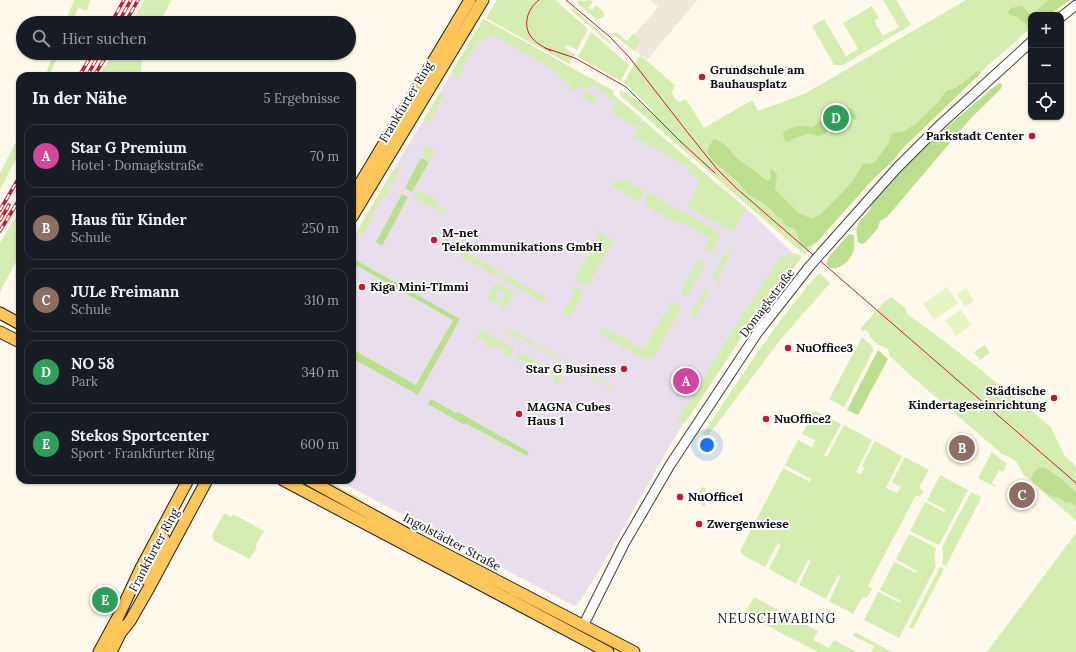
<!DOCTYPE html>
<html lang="de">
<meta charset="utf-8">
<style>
body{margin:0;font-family:Lora,serif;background:#20242c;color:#f1f3f6}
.controls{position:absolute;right:12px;top:12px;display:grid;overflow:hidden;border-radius:8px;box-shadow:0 1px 3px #0004}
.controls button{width:36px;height:36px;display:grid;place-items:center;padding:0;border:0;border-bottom:1px solid #363941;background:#171b24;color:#f1f3f6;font:20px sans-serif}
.you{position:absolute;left:707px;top:445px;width:14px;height:14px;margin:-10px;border:3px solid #fff;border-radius:50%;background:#1a73e8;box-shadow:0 0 0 6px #1a73e833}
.badge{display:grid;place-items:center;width:26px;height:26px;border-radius:50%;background:#df909d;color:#fff;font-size:13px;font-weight:700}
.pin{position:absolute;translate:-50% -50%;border:2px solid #fff;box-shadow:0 1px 4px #0006}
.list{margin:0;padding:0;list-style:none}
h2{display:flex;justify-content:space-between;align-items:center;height:52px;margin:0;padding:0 16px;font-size:17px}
h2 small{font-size:13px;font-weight:400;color:#9ea1a6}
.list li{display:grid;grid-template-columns:26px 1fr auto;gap:12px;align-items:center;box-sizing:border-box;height:64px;margin:0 8px 8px;padding:0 8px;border:1px solid #363941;border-radius:12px}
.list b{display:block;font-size:15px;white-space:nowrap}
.list p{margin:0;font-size:13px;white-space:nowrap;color:#9ea1a6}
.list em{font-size:13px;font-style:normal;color:#9ea1a6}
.icon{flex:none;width:22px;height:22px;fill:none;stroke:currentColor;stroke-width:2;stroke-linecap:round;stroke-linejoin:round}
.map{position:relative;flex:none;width:1076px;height:652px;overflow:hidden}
.search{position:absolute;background:#171b24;box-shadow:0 1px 3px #0004;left:16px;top:16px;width:340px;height:44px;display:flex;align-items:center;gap:10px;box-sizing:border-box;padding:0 14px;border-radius:22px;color:#9ea1a6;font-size:15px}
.panel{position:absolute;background:#171b24;box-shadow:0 1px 3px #0004;left:16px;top:72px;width:340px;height:412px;border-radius:12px}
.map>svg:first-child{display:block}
</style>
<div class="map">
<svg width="1076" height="652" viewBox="0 0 1076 652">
<rect width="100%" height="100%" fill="#fff9eb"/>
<path fill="#e9dfec" d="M 484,19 L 562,62 L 614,98 L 746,208 L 799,259 L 745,331 L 673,440 L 599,571 L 578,604 L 574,606 L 337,480 L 352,480 L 352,239 Z"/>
<path fill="#d6edb1" d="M 74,0 L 90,0 L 87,11 L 78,8 L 72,23 L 65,23 Z
M 145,0 L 172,0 L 159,23 L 131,23 Z
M 497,0 L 555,0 L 588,29 L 577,50 L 567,44 L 564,48 L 575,54 L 569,64 L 486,18 Z
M 579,0 L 582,1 L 590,0 L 593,2 L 588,8 L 592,10 L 596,5 L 603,11 L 605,16 L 597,20 L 577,3 Z
M 883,0 L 896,0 L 911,25 L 843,65 L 834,65 L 812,26 L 824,19 L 846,56 L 858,49 L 843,23 L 872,6 L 879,18 L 874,21 L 883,36 L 899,27 Z
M 966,0 L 1068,0 L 1047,15 L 1031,15 L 1031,28 C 994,60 957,92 923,127 C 882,168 844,212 805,255 L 620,95 L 620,90 L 636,99 L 651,112 L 653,110 L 624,83 L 634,64 L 636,62 L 637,58 L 641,56 L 675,85 L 672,93 L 675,99 L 679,102 L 686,99 L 704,128 L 752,100 L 758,111 L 806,93 Z
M 573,8 L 611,42 L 610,44 L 571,10 Z
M 483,19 L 614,91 L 613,94 L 642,119 L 636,127 L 611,113 L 617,102 L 591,84 L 587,90 L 579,86 L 577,90 L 574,89 L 572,92 L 569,91 L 572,85 L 557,77 L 559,73 L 507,43 L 489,35 L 484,42 L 479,40 L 458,77 L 451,73 Z
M 591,32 L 629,65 L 621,81 L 578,57 Z
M 616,32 L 627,41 L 633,34 L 641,40 L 635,52 L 614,35 Z
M 54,53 L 59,53 L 49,76 L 45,76 Z
M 113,53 L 143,53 L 140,59 L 142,62 L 140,76 L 99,76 Z
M 586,91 L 598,99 L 595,105 L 582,98 Z
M 440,93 L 442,94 L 442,99 L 429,123 L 423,120 Z
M 643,120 L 746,209 L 733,232 L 687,206 L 699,184 L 699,180 L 687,172 L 689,167 L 633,136 Z
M 20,134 L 20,151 L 0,190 L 0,173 Z
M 423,144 L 435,150 L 430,161 L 422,156 L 426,149 L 422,146 Z
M 395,167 L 400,170 L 392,185 L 386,182 Z
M 624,179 L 645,191 L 639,201 L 612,186 L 615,180 L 621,183 Z
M 385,184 L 391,187 L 385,197 L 382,198 L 363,233 L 364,236 L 357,232 Z
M 417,191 L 424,195 L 425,193 L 437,200 L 435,204 L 448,211 L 446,215 L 414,197 Z
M 649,193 L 717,231 L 720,238 L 712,252 L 707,252 L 705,248 L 709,238 L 686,225 L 675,222 L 643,204 Z
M 20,210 L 20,254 L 0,292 L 0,243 Z
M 596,230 L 613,240 L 588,286 L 575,279 L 599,235 L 595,232 Z
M 457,248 L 500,271 L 496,276 L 460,256 L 456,249 Z
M 730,249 L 737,253 L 732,251 L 717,279 L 721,281 L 719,283 L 711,278 L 724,255 L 727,256 Z
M 790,253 L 797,254 L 801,256 L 801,259 L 741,338 L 686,422 L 683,423 L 676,423 L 736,325 L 782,256 Z
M 700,261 L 705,264 L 688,296 L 684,296 L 681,293 L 682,289 L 696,263 Z
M 502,273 L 547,298 L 544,303 L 500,278 Z
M 819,273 L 830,283 L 781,339 L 707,437 L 703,434 C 739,379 775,323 819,273 Z
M 496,282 L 504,287 L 502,291 L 496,293 L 497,298 L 495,303 L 487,298 Z
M 573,286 L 584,292 L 571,316 C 566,314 561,312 562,306 L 567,307 L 575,292 L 570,292 Z
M 505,287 L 514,292 L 503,311 L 502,306 L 497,303 L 499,299 L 504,297 L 503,291 Z
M 706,287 L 710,291 L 694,319 L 689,317 Z
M 891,297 L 906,308 L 907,314 L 947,343 L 1020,401 L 1051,427 L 1064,455 L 1076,466 L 1076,521 L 1023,474 C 1018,462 1015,459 1002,454 L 910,375 L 889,355 C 890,347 884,348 879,345 C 875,342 872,339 869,336 L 870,334 L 865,330 L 863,331 L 860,329 L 884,302 Z
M 671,301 L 680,305 L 681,308 L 653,358 C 644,361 637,355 629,350 L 630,347 L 628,346 L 625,348 L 600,334 L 602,327 L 644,350 L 664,314 L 666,315 Z
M 506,327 L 563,359 L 562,361 L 518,337 L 517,339 L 508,331 Z
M 481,330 L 514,349 L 510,356 L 507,357 L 504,356 L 506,351 L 493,344 L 490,348 L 485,345 L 487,340 L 481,337 L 478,341 L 477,341 L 477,338 Z
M 862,337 L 873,347 L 873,351 L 844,407 L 829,399 Z
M 985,345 L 990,353 L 980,360 L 974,352 Z
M 520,352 L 563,376 L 559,383 L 555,384 L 553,383 L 556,378 L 547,373 L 544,377 L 535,373 L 537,368 L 521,359 L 519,364 L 516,362 L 515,360 Z
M 568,362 L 612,386 L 609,390 L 607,388 L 608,386 L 567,364 Z
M 816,411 L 841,424 L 824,455 L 827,457 L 844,425 L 872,440 L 856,472 L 861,474 L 864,468 L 862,466 L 875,441 L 902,456 L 886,488 L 897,493 L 901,487 L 892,482 L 905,457 L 929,470 L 919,488 L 924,491 L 920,497 L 916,495 L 868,586 L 872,589 L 867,598 L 863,596 L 853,614 L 829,601 L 841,576 L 838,575 L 826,599 L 799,585 L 811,561 L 808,560 L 796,584 L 769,569 L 781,545 L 778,543 L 765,567 L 744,556 L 740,551 L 783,468 L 810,482 L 811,479 L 785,465 L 798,440 L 812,447 L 815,440 L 802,434 L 813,412 Z
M 992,452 L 1007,464 L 1003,472 L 999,470 L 992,483 L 996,486 L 995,487 L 978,478 Z
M 940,475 L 968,490 L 939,545 L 910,531 L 925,502 L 944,512 L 946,510 L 927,500 Z
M 326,480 L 330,480 L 336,485 L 360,498 L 355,499 L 334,488 Z
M 702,487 L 705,488 L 707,493 L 705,507 L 695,500 Z
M 971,492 L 981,497 L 980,500 L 946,566 L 942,564 L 943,556 L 942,547 Z
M 224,513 L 231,517 L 233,514 L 264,531 L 256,544 L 257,547 L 250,559 L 214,541 L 212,535 Z
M 1076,533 L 1076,652 L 987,652 Z
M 909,534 L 936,548 L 934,557 L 936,566 L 899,638 L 864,620 L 878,592 L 900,603 L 901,601 L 880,590 L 894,562 L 916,573 L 917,571 L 896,559 Z
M 940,567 L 944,569 L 913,629 L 909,627 Z
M 754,597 L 818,631 L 813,640 L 829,648 L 834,640 L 857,652 L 818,652 L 744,614 Z
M 855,632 L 892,652 L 871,652 L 874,646 L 853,636 Z"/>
<path fill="#bbdf8e" d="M 1048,0 L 1070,0 L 1049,15 L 1032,15 Z
M 1022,6 L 1031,15 L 1031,26 L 1028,26 L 1016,16 L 1009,15 L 1008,12 L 1011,8 Z
M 977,71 L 980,72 L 980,74 L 903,148 L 893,161 L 872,180 L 817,242 L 807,247 C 795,242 801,235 794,229 C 792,227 787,227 785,225 C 783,223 783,221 782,219 L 778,217 L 771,209 L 763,203 L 749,195 L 738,182 L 713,161 L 707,152 L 709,146 L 714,139 C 728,144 728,150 738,159 C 744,165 752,168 758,173 C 762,177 763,179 768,181 L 771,178 L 770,171 L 771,169 L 776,173 L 777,175 L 775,189 L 798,213 L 812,219 L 820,215 L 846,189 L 856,176 L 863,164 L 874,163 L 889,143 L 892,133 L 904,131 L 917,123 L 939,101 L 946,91 L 956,88 Z
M 999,83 L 1001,83 L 1002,86 L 1000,90 L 972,117 L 887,217 L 880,221 L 878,228 L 865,243 L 862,244 L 858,242 C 851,215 870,221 872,202 L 922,148 Z
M 844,107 L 853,109 L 857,118 L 855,120 L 850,116 C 846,117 841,119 837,121 C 828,129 825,141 810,133 L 795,138 L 788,142 L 784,140 L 783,132 C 794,127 799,123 812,128 L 832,112 Z
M 421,158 L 429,162 L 412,192 L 405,188 Z
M 402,194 L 408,197 L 382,246 L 376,242 Z
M 849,234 L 854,235 C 854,241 855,247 853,252 C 850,261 840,270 830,268 L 826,264 L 829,257 Z
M 352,258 L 460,319 L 418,395 L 352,358 L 352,349 L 416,385 L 453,320 L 352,263 Z
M 878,350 L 888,359 L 858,415 L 847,410 Z
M 431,399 L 456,413 L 458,412 L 529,452 L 527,456 L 467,424 L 463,424 L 428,404 Z
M 1039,468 L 1045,468 L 1060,478 L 1073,490 L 1076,493 L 1076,506 L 1069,502 L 1066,503 C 1058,495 1057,499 1049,495 C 1042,491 1036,485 1031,479 L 1033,473 Z"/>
<path fill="#e8f3c3" d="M 947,287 L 958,303 L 934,320 L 923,304 Z
M 966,288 L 974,301 L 965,307 L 957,294 Z
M 961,310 L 972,325 L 956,336 L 945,320 Z"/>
<path fill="#efe7da" d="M 650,0 L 697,0 L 647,60 L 635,50 L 641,40 L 634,35 L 658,7 Z"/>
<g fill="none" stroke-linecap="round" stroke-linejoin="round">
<defs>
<path id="tertiary" d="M 1061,17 L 1076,5
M 823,251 L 896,169 L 941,124 L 1031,42
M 583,626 L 624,544 L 670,465 L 758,332 L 809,267"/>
<path id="primary" d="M 352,197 L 470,0
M 352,217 L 483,0
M 0,313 L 20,324
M 0,332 L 20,342
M 283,480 L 608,652
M 309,480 L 409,535 L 634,652
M 145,579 L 164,539
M 122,631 L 130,621 L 150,586 L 207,480
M 99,652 L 119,615 L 141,568 L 188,480
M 111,652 L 124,626"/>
</defs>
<use href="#tertiary" stroke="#3f3f3f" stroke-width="11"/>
<use href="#primary" stroke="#1d1d1d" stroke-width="13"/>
<use href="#tertiary" stroke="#fff" stroke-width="9"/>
<use href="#primary" stroke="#ffc75b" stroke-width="11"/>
<path stroke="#c91731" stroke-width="1" d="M 539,0 C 527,9 522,26 532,38 C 537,44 544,47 551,51
M 566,0 L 610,37 L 629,57 L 688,133 L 717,169 L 735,187 L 1076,483
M 545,48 L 575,58 L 626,87 L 681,142 L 715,173"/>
<defs>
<path id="rail" d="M 111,23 L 124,0
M 118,23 L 131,0
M 125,23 L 138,0
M 79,76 L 93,53
M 87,76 L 100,53
M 94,76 L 108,53
M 0,210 L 20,176
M 0,220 L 9,205
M 0,231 L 20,198"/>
</defs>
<use href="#rail" stroke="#c91731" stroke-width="3.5"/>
<use href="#rail" stroke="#fff" stroke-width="2" stroke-dasharray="6" stroke-linecap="butt"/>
<defs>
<path id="tertiary-bridge" d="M 809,267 L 823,251"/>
</defs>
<use href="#tertiary-bridge" stroke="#3f3f3f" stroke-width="11" stroke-linecap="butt"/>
<use href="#tertiary-bridge" stroke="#fff" stroke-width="9"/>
</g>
<g fill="#c91731" stroke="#fff" stroke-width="1.5">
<circle cx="702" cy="77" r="4"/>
<circle cx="1032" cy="136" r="4"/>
<circle cx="434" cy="240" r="4"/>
<circle cx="362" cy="287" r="4"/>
<circle cx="788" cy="348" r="4"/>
<circle cx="624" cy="369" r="4"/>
<circle cx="1054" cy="398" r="4"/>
<circle cx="519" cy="414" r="4"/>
<circle cx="766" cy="419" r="4"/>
<circle cx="680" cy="497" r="4"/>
<circle cx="699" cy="524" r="4"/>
</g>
<g text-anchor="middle" stroke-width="4" stroke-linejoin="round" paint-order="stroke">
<g font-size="12" font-weight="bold" fill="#0c0c0c" stroke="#fff" text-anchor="start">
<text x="710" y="74">Grundschule am<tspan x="710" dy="14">Bauhausplatz</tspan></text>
<text x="1024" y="140" text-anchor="end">Parkstadt Center</text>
<text x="442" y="237">M-net<tspan x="442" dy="14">Telekommunikations GmbH</tspan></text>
<text x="370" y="291">Kiga Mini-TImmi</text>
<text x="796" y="352">NuOffice3</text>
<text x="616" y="373" text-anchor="end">Star G Business</text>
<text x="1046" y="395" text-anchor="end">Städtische<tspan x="1046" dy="14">Kindertageseinrichtung</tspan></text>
<text x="527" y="411">MAGNA Cubes<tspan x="527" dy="14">Haus 1</tspan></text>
<text x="774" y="423">NuOffice2</text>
<text x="688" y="501">NuOffice1</text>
<text x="707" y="528">Zwergenwiese</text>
</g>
<g font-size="12" fill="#0c0c0c" stroke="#fff">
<text transform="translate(406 102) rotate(-59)" y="4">Frankfurter Ring</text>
<text transform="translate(767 303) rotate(-53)" y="4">Domagkstraße</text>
<text transform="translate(452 542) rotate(28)" y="4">Ingolstädter Straße</text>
<text transform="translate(154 550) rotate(-62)" y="4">Frankfurter Ring</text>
</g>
<g font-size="13" letter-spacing="1" fill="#0c0c0c" stroke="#fff">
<text x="777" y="623">NEUSCHWABING</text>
</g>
</g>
</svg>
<div class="controls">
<button>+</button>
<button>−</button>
<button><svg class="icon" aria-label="locate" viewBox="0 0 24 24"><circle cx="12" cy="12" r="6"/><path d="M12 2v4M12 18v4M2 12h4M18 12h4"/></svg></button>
</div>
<div class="you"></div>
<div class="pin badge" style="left:686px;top:381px;background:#d1479c">A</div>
<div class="pin badge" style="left:962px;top:448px;background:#8d6e63">B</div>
<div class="pin badge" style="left:1022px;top:495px;background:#8d6e63">C</div>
<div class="pin badge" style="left:836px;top:118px;background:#2e9e5b">D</div>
<div class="pin badge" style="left:105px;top:600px;background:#2e9e5b">E</div>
<div class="search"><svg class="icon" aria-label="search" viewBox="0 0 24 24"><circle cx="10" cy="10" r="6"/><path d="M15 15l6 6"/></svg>Hier suchen</div>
<section class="panel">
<h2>In der Nähe<small>5 Ergebnisse</small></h2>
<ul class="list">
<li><span class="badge" style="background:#d1479c">A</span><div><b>Star G Premium</b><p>Hotel · Domagkstraße</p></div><em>70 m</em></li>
<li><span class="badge" style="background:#8d6e63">B</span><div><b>Haus für Kinder</b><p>Schule</p></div><em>250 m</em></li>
<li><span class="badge" style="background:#8d6e63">C</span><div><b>JULe Freimann</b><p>Schule</p></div><em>310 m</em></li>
<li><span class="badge" style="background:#2e9e5b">D</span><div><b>NO 58</b><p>Park</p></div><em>340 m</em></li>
<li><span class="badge" style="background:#2e9e5b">E</span><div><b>Stekos Sportcenter</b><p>Sport · Frankfurter Ring</p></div><em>600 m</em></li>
</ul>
</section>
</div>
